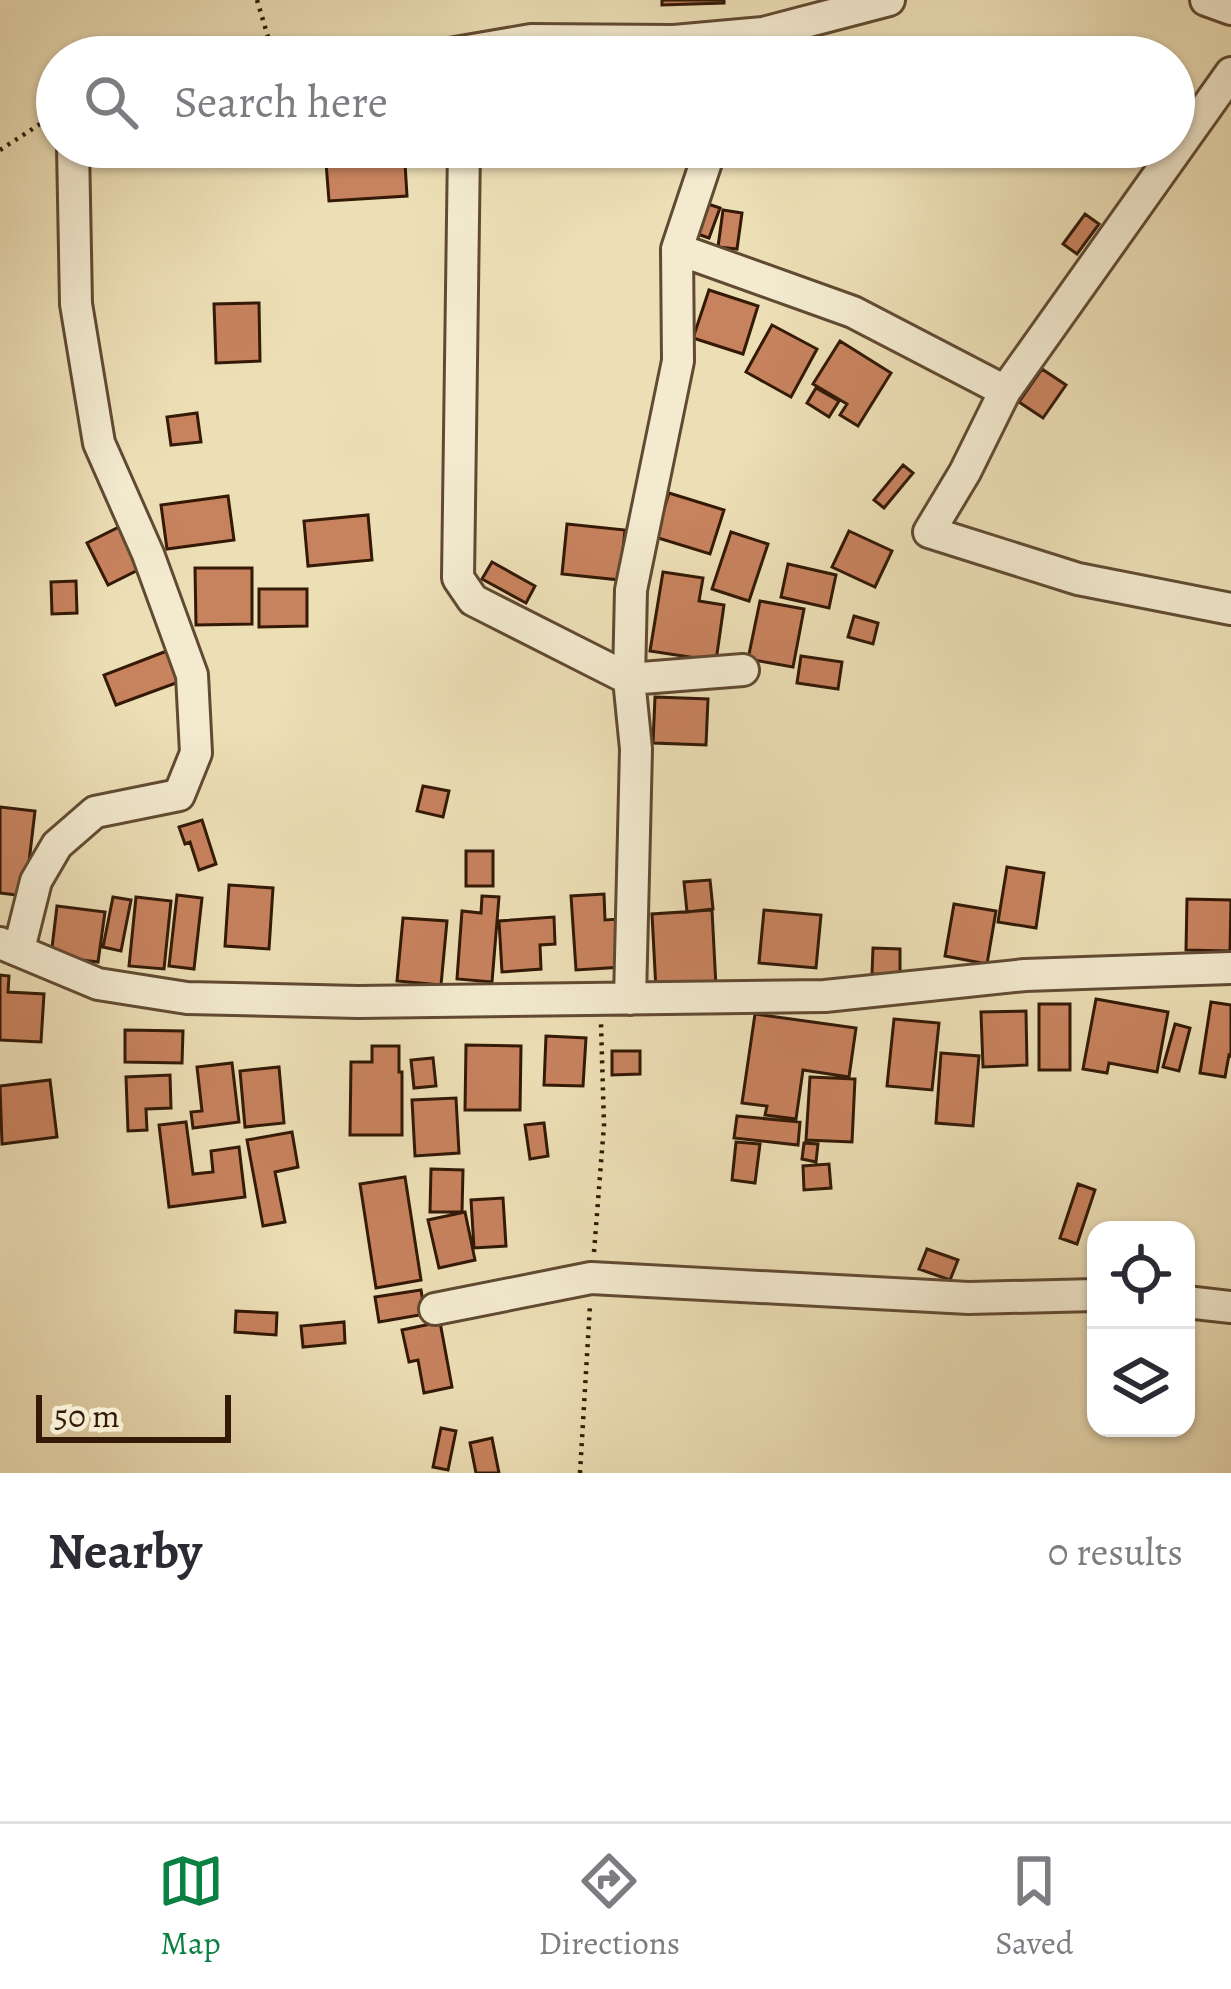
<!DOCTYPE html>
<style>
body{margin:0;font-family:Alegreya,serif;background:#f2f2f3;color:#2b2b33}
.controls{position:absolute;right:36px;bottom:36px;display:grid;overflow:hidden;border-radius:24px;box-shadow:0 3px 9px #0004}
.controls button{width:108px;height:108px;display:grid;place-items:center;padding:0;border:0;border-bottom:3px solid #e1e1e2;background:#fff;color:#2b2b33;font:60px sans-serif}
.scale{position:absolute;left:36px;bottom:30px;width:195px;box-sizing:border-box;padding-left:12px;border:6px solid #331906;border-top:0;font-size:33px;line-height:42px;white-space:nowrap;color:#331906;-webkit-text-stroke:9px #f3eacf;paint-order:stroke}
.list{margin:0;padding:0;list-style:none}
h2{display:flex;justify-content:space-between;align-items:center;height:156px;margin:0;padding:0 48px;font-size:51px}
h2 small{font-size:39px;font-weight:400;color:#7c7c81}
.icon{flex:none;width:66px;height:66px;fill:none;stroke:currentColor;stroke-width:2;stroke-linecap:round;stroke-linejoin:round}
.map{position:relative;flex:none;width:1231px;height:1473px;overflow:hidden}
.search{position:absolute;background:#fff;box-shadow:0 3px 9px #0004;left:36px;right:36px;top:36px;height:132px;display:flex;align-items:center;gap:30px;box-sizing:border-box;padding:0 42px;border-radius:66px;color:#7c7c81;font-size:45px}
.sheet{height:348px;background:#fff}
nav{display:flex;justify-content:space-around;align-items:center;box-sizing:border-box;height:168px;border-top:3px solid #e1e1e2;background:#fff;font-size:33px;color:#7c7c81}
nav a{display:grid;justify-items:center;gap:6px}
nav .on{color:#0b8043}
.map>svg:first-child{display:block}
</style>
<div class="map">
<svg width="1231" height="1473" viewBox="0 0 1231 1473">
<rect width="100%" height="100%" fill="#ecdeb5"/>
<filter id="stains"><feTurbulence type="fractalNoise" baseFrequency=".00167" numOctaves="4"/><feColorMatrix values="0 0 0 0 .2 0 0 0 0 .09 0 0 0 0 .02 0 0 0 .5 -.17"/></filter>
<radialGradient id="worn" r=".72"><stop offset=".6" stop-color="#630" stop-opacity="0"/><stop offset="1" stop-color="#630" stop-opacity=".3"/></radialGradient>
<path fill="#c7825e" stroke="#331906" stroke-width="3" d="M 662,0 L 724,0 L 724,3 L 662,5 Z
M 372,147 L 404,147 L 407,196 L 329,201 L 325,150 Z
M 699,201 L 720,208 L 709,238 L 689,231 Z
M 723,210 L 742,213 L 737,249 L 718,247 Z
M 1085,214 L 1099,224 L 1077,254 L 1063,244 Z
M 709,290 L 758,306 L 743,354 L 693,338 Z
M 259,303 L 260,361 L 216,363 L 214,304 Z
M 772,325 L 817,349 L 791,397 L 746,372 Z
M 840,341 L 891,373 L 858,426 L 840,415 L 847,404 L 813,384 Z
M 1042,369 L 1066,385 L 1043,418 L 1019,402 Z
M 816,388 L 839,401 L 829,417 L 807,403 Z
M 197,413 L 201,442 L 171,445 L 167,417 Z
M 903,465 L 913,473 L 884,508 L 874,500 Z
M 669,493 L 724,510 L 710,554 L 655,537 Z
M 228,496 L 234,540 L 167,549 L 161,505 Z
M 368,515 L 372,560 L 308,566 L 304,521 Z
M 125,524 L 146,566 L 108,585 L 87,543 Z
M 567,524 L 625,530 L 620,580 L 562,574 Z
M 849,531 L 892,551 L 875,587 L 832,567 Z
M 731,532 L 768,544 L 749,601 L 712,589 Z
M 492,562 L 535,586 L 526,603 L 482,579 Z
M 788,564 L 836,575 L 829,608 L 781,597 Z
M 195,568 L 252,568 L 252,624 L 196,625 Z
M 663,572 L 703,578 L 699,601 L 724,605 L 716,661 L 650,651 Z
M 76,581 L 77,613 L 52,614 L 51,582 Z
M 259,589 L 307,589 L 307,626 L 259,627 Z
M 760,601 L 804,609 L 793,667 L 748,659 Z
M 854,616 L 878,623 L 873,644 L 848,637 Z
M 172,649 L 187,679 L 116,705 L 104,675 Z
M 801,656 L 842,662 L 838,689 L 797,683 Z
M 655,697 L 708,699 L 706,745 L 653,743 Z
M 423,786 L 449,791 L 443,817 L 417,811 Z
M 0,807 L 35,811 L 25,896 L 0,893 Z
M 202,820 L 216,864 L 199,870 L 190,842 L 185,844 L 179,827 Z
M 466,851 L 493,851 L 493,886 L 466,886 Z
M 1007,867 L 1044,873 L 1036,928 L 998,922 Z
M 710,880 L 713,909 L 687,912 L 684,882 Z
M 229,885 L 273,888 L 269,949 L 225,946 Z
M 604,894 L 605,920 L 620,919 L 623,967 L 576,970 L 571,896 Z
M 177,895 L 202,898 L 194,969 L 169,966 Z
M 482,896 L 499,897 L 492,982 L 457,979 L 462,911 L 481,913 Z
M 113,897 L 131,900 L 121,951 L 103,947 Z
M 136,897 L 171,901 L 164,969 L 129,966 Z
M 1187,899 L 1231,900 L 1230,951 L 1186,950 Z
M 954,904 L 996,911 L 987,964 L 945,956 Z
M 57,906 L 105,912 L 98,962 L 51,956 Z
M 712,910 L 716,987 L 656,990 L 652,914 Z
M 764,910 L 821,915 L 816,968 L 759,963 Z
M 554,917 L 555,944 L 540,945 L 541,969 L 502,972 L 499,921 Z
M 403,918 L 447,921 L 441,985 L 397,981 Z
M 873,948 L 900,949 L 900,975 L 872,974 Z
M 0,975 L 9,976 L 8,992 L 44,994 L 41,1042 L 0,1040 Z
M 1096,999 L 1168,1012 L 1157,1072 L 1109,1063 L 1107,1073 L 1083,1069 Z
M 1211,1002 L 1231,1005 L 1231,1056 L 1229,1055 L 1225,1077 L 1200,1073 Z
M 1039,1004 L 1070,1004 L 1070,1070 L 1039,1070 Z
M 1026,1011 L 1027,1065 L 983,1067 L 981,1012 Z
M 755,1014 L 856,1028 L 849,1077 L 803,1070 L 796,1119 L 765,1115 L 767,1106 L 742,1103 Z
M 894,1019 L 939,1023 L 932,1090 L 887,1086 Z
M 1175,1024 L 1190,1028 L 1179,1071 L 1163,1067 Z
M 125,1030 L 183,1031 L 182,1063 L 125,1062 Z
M 546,1036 L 586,1038 L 583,1086 L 544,1085 Z
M 466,1045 L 521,1046 L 520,1110 L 465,1110 Z
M 372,1046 L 399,1046 L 399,1072 L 402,1072 L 402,1135 L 350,1135 L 351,1062 L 372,1062 Z
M 612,1051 L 640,1051 L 640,1074 L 612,1075 Z
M 941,1053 L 979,1056 L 973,1126 L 936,1123 Z
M 433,1058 L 436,1086 L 414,1088 L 411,1060 Z
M 232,1063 L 239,1122 L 193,1128 L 191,1112 L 202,1111 L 197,1067 Z
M 279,1067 L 284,1123 L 245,1127 L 240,1071 Z
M 170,1075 L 171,1108 L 146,1109 L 147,1130 L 128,1131 L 126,1077 Z
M 810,1077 L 855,1079 L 852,1142 L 806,1140 Z
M 50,1080 L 57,1137 L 2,1144 L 0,1086 Z
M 456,1098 L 459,1153 L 415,1156 L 412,1100 Z
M 737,1116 L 800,1122 L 798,1145 L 734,1138 Z
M 186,1122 L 193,1174 L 213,1172 L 211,1151 L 239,1147 L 245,1197 L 169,1207 L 159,1125 Z
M 544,1123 L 548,1156 L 530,1159 L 525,1125 Z
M 292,1132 L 298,1167 L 275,1172 L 285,1222 L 263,1226 L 247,1140 Z
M 736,1142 L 760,1144 L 755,1183 L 732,1180 Z
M 804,1143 L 818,1144 L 816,1162 L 802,1159 Z
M 829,1164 L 831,1188 L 804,1190 L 803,1166 Z
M 431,1169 L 463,1170 L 462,1212 L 430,1212 Z
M 405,1177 L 421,1280 L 376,1288 L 360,1184 Z
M 1078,1184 L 1095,1190 L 1077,1244 L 1060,1238 Z
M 503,1198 L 506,1246 L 474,1248 L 471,1200 Z
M 465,1212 L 475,1260 L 439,1268 L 428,1220 Z
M 927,1249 L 958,1260 L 950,1280 L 919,1269 Z
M 421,1290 L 425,1314 L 379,1322 L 375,1297 Z
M 236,1311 L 277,1313 L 276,1335 L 235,1332 Z
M 344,1322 L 345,1343 L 303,1347 L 301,1326 Z
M 440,1322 L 452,1387 L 424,1393 L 418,1360 L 409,1362 L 402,1330 Z
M 441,1428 L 456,1431 L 448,1470 L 433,1467 Z
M 492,1438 L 499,1473 L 476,1473 L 470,1443 Z"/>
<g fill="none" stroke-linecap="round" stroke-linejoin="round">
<defs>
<path id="minor" d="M 1206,0 L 1231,9
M 432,57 L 531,40 L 674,41 L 763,33 L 889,0
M 1231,73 L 1005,391 L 965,472 L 929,532 L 1078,579 L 1231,609
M 464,147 L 458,578 L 473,600 L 629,679 L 743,670
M 677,249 L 853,312 L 1005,391
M 0,943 L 98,984 L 187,998 L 358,1002 L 825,996 L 1025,975 L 1231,968
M 19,949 L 36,881 L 57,845 L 95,812 L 179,795 L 196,753 L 192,675 L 148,554 L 99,443 L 76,304 L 73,147
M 630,999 L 636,749 L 629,679 L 631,590 L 678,361 L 677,249 L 711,147
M 1186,1302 L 1231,1307
M 435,1309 L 591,1278 L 969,1298 L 1096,1295"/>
</defs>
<use href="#minor" stroke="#614a32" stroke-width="36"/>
<path stroke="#331906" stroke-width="4.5" stroke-dasharray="3 6" stroke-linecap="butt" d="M 257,0 L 274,57
M 0,150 L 57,113
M 594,1252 L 604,1125 L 601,1024
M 580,1473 L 590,1305"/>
<use href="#minor" stroke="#f3eacf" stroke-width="30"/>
</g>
<rect width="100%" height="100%" filter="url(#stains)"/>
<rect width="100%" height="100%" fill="url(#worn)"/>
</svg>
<div class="controls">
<button><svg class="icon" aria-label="locate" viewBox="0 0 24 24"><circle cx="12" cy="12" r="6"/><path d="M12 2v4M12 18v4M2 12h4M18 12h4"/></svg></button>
<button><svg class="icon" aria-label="layers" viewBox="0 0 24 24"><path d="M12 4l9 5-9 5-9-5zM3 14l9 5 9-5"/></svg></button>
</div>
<div class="scale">50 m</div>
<div class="search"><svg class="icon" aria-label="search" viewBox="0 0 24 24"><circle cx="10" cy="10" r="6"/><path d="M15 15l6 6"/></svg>Search here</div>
</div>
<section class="sheet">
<h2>Nearby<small>0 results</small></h2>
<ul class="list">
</ul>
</section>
<nav>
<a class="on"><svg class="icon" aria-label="map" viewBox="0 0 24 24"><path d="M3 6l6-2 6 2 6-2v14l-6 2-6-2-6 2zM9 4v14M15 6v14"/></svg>Map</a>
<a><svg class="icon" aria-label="directions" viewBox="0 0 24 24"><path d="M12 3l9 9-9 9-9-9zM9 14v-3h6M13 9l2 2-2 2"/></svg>Directions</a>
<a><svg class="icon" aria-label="saved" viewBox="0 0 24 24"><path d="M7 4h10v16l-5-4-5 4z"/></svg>Saved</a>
</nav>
